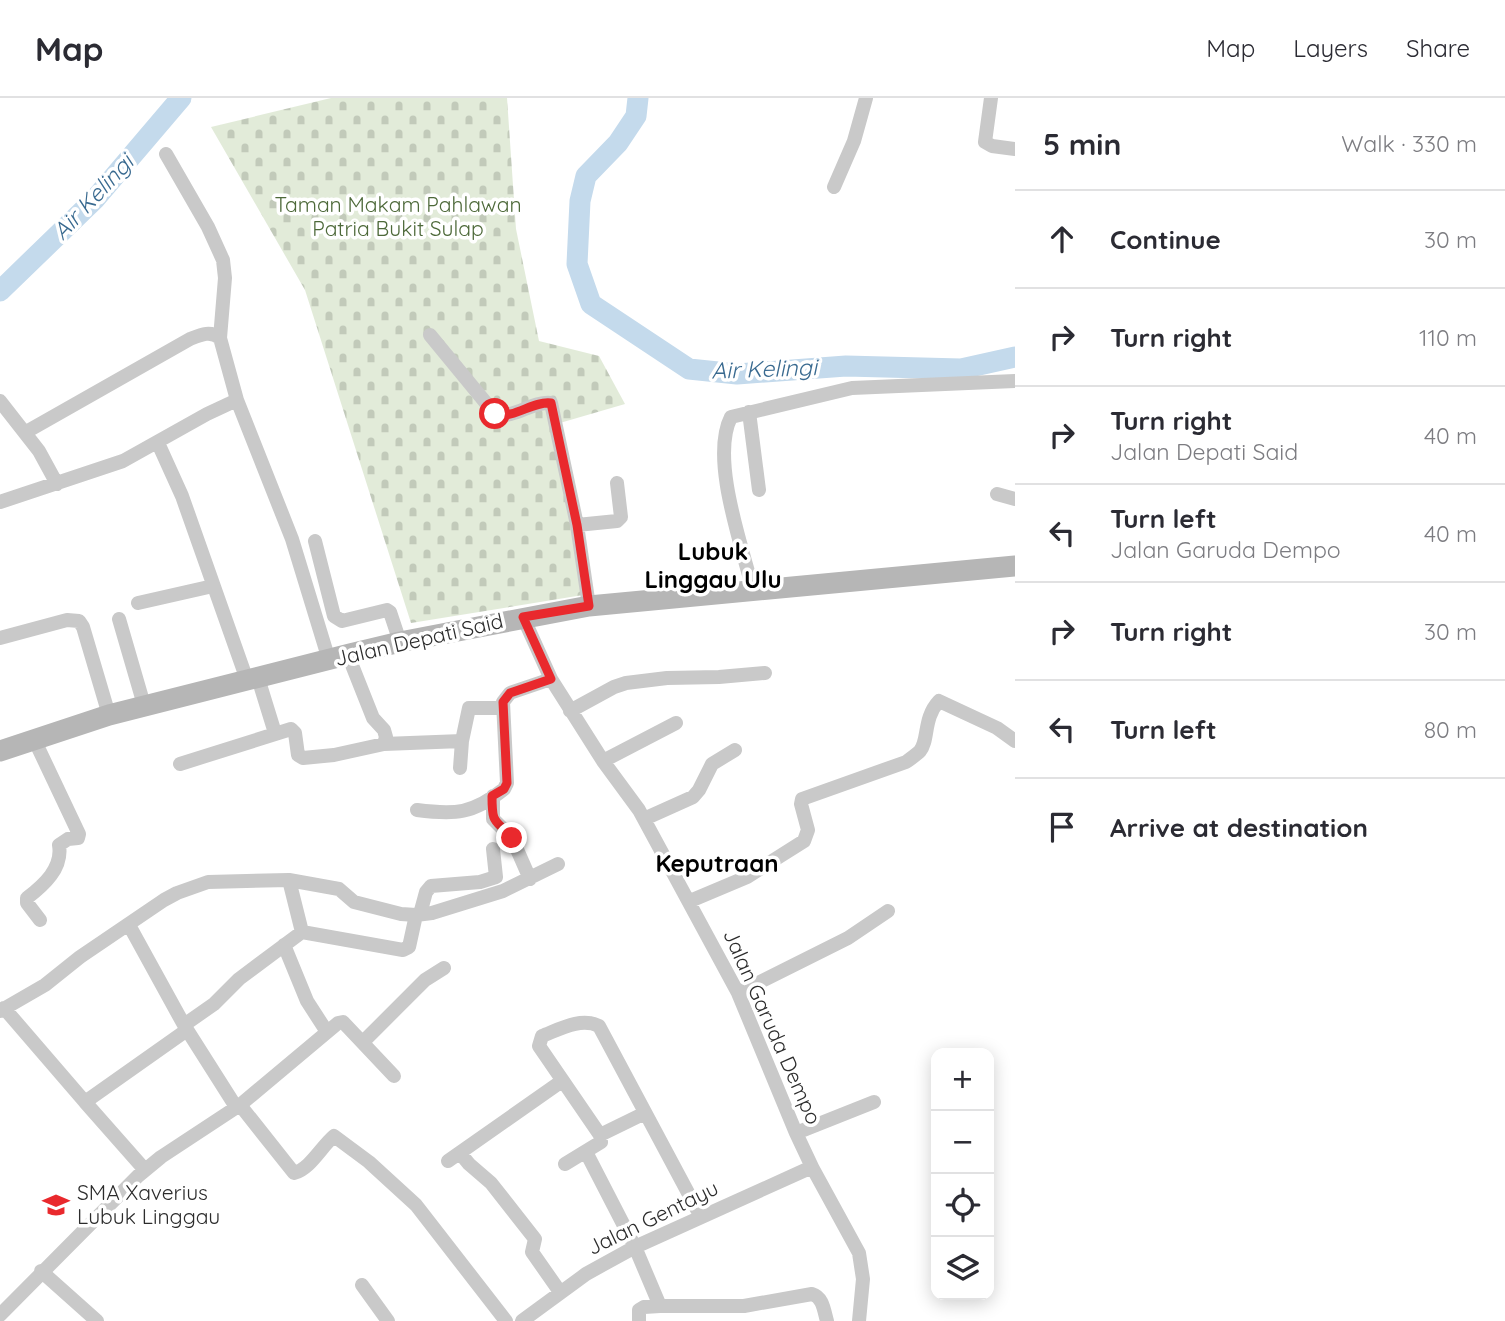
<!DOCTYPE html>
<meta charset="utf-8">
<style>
body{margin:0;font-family:Quicksand,sans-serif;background:#f7f7f7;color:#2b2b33}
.controls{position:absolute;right:21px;bottom:21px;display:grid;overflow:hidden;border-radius:14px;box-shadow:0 4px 18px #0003}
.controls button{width:63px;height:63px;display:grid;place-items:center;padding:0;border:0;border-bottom:2px solid #e1e1e2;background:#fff;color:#2b2b33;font:35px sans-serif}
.stop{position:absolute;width:21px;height:21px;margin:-16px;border:5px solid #e9292d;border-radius:50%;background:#fff}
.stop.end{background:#e9292d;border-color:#fff;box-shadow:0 2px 7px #0008}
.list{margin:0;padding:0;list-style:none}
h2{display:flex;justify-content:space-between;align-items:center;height:91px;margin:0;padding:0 28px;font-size:30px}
h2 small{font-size:23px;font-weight:400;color:#7c7c81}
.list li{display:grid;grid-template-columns:46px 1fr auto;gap:21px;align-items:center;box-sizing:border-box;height:98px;padding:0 28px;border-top:2px solid #e1e1e2}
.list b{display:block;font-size:26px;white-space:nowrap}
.list p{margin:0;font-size:23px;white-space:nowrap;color:#7c7c81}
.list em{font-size:23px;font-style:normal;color:#7c7c81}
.icon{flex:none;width:38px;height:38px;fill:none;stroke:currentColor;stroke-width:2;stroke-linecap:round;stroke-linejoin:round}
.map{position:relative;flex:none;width:1015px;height:1223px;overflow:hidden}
header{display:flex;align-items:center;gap:42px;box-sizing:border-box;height:98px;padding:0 35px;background:#fff;border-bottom:2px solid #e1e1e2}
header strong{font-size:33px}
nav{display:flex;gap:38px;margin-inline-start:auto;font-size:24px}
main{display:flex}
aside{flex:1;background:#fff}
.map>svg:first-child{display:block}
</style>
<header>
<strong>Map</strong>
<nav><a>Map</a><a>Layers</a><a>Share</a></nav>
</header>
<main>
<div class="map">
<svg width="1015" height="1223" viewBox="0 0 1015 1223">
<defs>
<pattern id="cemetery-stones" width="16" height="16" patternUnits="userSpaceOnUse" patternTransform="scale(1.75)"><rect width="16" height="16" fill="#e2ebd9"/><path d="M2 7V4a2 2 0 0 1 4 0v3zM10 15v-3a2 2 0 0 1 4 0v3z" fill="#c2caba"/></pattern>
</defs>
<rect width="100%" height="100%" fill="#fff"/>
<path fill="url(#cemetery-stones)" d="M 331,0 L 507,0 L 516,131 L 539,243 L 599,258 L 625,306 L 553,327 L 583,497 L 411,525 L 305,192 L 211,29 Z"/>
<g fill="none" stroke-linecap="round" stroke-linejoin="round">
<path stroke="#c4daec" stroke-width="21" d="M 638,0 L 636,18 L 618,45 L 586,78 L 580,103 L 577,166 L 591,206 L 689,271 L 737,276 L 846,268 L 961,271 L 1015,259
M 0,193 L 95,101 L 181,0"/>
<path stroke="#c9c9c9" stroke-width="14" d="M 991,0 L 985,44 L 992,48 L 1015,51
M 166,56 L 208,129 L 223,162 L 225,180 L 220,240 L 237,302 L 292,441 L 329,562
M 834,89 L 854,43 L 866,0
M 430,237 L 495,316 C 516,321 531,303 551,305 L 577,427 L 589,508
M 0,303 L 39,353 L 57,386
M 749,314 L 759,392
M 26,334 L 190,241 C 200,237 210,232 220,240
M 158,345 L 182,398 L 247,582
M 997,396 L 1015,401
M 0,404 L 123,363 L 207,316 L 237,302
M 577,427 L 617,423 L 621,419 L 617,385
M 315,443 L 334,518 L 342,523 L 387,512 L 390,514 L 400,544
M 753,492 C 742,448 710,360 731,319 L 852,290 L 1015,283
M 138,505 L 213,488
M 523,519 L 551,581 L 603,663 L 639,712 L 738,895 L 796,1035 L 812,1069 L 859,1155 L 863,1181 L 859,1223
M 119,521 L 144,607
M 0,540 L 67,522 L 79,523 L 83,529 L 109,617
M 348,557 L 373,620 L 384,632 L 386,639 L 384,646
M 258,580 L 275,635
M 570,613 L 614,589 L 626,585 L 667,580 L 719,579 L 765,575
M 34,641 L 79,736 L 78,740 L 68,741 L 59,747 C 63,770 44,787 27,800 L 27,805 L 40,822
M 462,643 L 469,610 L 503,610
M 603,663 L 676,625
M 180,666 L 291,631 L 295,635 L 298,657 L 303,660 L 334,657 L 384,646 L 462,643 L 460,670
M 493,698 L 493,721 L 512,740 L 530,781
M 417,712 C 455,717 473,716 504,691 L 507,685 L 503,604 L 510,595 L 551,581
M 644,721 L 693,699 L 699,692 L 712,666 L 735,652
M 289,782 L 302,834
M 690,803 L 747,779 L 804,743 L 808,732 L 801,706 L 802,701 L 906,664 C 910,661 916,657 920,653 C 929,642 923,620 939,603 L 997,630 L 1015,643
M 420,816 L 426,794 L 431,788 L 480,784 L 496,779 L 493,751
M 129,827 L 184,927 L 236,1009
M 284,847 L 307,903 L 327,934
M 738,895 L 848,840 L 888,813
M 4,910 L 85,1004
M 0,913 L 45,887 L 80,859 L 164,802 L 177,795 L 208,784 L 289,782 L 339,791 L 354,804 L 401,816 L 416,817 L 432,815 L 503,793 L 558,766
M 184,927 L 214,906 L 239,881 L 302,834 L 403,852 L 409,849 L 416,817
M 363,944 L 425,882 L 444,870
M 240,1007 L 294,1075 C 310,1071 321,1049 334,1038 L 369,1064 L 416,1107 L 506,1223
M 796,1035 L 874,1004
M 600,1037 L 539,948 L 542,938 C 560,931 581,919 599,928 L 701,1119
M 586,1054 L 635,1149 L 660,1208 L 744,1208 L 812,1196 C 823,1199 824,1213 827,1223
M 460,1055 L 469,1066 L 491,1085 L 535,1141 L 532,1154 L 560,1194
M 448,1063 L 562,983
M 565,1066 L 601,1044 L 600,1037 L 645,1015
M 145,1072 L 85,1004 L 187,932
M 41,1173 L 97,1223
M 362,1187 L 388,1223
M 0,1217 L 138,1078 L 161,1059 L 240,1007 L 338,925 L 343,924 L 394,978
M 522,1223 L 586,1176 L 635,1149 L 812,1069
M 639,1223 L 639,1212 L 644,1209 L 660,1208"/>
<path stroke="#b6b6b6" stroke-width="21" d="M 0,653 L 109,617 L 350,556 L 400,544 L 589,508 L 1015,468"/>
</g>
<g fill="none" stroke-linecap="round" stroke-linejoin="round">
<path stroke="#e9292d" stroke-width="9" d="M 495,316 C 516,321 531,303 551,305 L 577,427 L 589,508 L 523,519 L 551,581 L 510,595 L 503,604 L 507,685 L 504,691 L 492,698 C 492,728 495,720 512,740"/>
</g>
<defs>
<symbol id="school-bare" viewBox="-9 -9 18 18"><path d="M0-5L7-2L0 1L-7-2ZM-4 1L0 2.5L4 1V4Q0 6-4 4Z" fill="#e9292d" stroke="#fff" stroke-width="2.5" paint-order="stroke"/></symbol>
</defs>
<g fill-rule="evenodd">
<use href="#school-bare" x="37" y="1088" width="38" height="38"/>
</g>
<g text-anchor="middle" stroke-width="7" stroke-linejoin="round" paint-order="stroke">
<g font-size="21" fill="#4d6939" stroke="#fff">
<text x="398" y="114">Taman Makam Pahlawan<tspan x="398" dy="24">Patria Bukit Sulap</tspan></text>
</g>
<g font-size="21" fill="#2c2c2c" stroke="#fff">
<text transform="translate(419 542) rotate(-13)" y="7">Jalan Depati Said</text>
<text transform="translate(772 929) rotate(66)" y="7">Jalan Garuda Dempo</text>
<text transform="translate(653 1120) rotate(-26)" y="7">Jalan Gentayu</text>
</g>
<g font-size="21" fill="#2c2c2c" stroke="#fff" text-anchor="start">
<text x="77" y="1102">SMA Xaverius<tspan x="77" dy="24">Lubuk Linggau</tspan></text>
</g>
<g font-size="23" font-style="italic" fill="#396a90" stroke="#fff">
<text transform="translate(93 99) rotate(-47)" y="8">Air Kelingi</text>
<text transform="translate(764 271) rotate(-2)" y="8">Air Kelingi</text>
</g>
<g font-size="24" font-weight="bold" fill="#000" stroke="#fff">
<text x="713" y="462">Lubuk<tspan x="713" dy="28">Linggau Ulu</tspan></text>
<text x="717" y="774">Keputraan</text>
</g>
</g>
</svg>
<div class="controls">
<button>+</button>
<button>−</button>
<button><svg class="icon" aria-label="locate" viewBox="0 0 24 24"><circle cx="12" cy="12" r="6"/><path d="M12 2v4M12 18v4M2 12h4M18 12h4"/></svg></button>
<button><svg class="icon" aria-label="layers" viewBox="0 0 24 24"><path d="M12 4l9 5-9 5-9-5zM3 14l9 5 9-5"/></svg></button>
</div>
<div class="stop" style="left:495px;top:316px"></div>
<div class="stop end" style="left:512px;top:740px"></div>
</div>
<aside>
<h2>5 min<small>Walk · 330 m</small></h2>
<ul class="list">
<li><svg class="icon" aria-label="ahead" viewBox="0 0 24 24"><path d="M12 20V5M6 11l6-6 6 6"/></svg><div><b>Continue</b></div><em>30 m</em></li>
<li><svg class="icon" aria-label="right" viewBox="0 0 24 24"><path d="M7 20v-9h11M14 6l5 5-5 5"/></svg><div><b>Turn right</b></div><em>110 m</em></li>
<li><svg class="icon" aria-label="right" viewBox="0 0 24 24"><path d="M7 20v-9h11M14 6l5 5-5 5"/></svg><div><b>Turn right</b><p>Jalan Depati Said</p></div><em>40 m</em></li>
<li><svg class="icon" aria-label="left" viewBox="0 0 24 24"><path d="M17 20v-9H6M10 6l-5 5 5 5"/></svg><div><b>Turn left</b><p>Jalan Garuda Dempo</p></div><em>40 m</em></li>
<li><svg class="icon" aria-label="right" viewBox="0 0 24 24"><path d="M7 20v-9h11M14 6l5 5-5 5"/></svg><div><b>Turn right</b></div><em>30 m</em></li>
<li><svg class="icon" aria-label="left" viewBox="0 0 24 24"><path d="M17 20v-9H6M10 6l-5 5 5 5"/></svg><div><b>Turn left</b></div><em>80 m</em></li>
<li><svg class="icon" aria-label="arrive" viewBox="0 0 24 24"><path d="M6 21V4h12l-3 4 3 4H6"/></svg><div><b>Arrive at destination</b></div></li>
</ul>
</aside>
</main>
